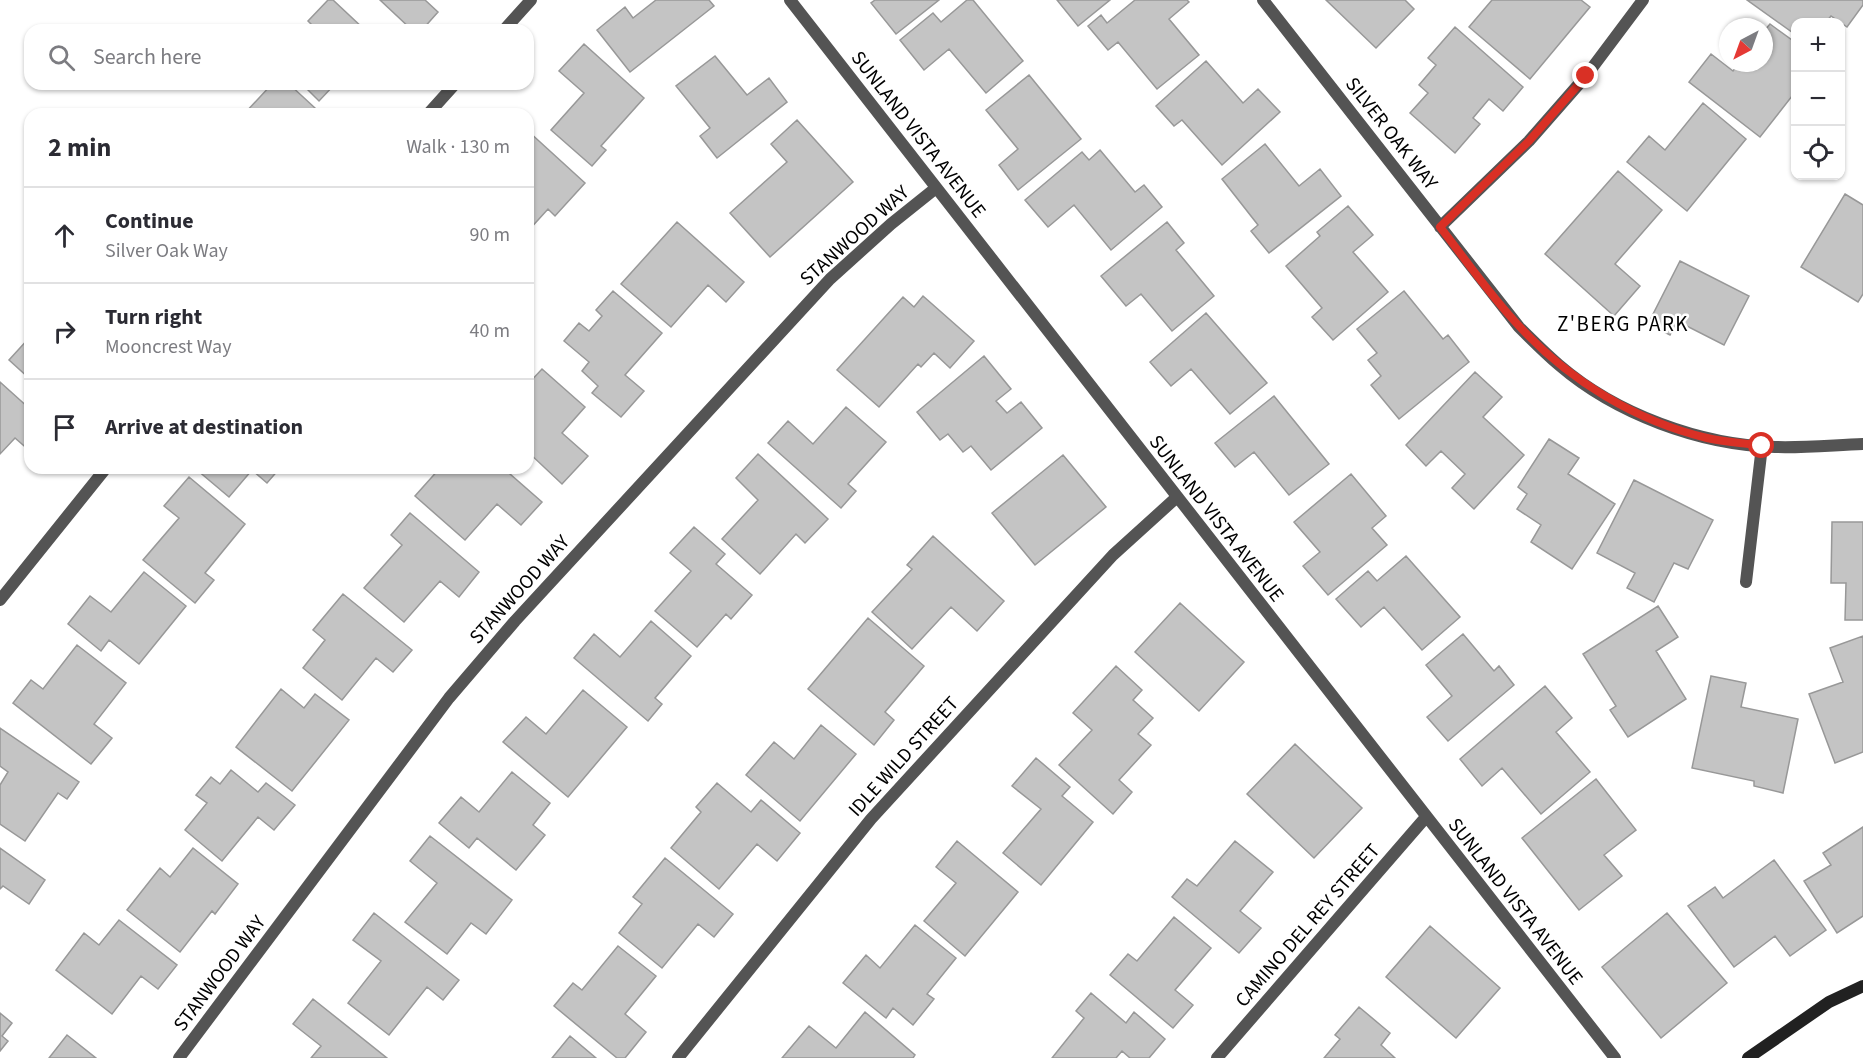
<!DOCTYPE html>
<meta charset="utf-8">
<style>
body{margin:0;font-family:"Source Sans 3",sans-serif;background:#f7f7f7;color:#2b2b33}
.controls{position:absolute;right:18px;top:18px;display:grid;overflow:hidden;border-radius:12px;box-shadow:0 2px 4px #0004}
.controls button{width:54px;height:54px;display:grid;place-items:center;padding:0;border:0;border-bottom:2px solid #e1e1e2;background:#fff;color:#2b2b33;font:30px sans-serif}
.compass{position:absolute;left:1719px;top:18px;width:54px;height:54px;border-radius:50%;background:#fff;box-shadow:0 2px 4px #0004;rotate:221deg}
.stop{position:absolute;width:18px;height:18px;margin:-14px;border:4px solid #d93025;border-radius:50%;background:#fff}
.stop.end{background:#d93025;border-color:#fff;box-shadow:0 2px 6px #0008}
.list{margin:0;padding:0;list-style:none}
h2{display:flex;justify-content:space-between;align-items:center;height:78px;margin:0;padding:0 24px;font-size:26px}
h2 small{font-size:20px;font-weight:400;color:#7c7c81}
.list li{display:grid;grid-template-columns:39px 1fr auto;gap:18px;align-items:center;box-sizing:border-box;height:96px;padding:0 24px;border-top:2px solid #e1e1e2}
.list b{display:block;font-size:22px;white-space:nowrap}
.list p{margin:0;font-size:20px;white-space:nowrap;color:#7c7c81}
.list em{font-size:20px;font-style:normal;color:#7c7c81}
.icon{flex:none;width:33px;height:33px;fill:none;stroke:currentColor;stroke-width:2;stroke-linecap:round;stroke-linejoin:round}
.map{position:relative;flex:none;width:1863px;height:1058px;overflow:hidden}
.search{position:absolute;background:#fff;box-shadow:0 2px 4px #0004;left:24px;top:24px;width:510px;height:66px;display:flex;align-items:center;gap:15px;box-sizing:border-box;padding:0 21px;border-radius:18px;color:#7c7c81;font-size:22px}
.panel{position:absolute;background:#fff;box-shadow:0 2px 4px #0004;left:24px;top:108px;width:510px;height:366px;border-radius:18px}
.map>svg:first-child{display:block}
</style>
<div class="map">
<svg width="1863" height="1058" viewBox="0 0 1863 1058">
<rect width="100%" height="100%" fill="#fff"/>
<path fill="#c4c4c4" stroke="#989898" stroke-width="1.5" d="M 328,0 L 333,0 L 365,30 L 317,30 L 308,21 Z
M 380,0 L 425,0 L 438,12 L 422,30 L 412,30 Z
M 656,0 L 709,0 L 714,6 L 630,72 L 597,30 L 625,7 L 633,18 Z
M 875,0 L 939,0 L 896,34 L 871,3 Z
M 967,0 L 973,0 L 1023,61 L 986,93 L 949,49 L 924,70 L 900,40 L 933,13 L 941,22 Z
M 1057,0 L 1110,0 L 1078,26 Z
M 1135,0 L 1187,0 L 1189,2 L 1169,19 L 1199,55 L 1157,89 L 1118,42 L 1108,50 L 1088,26 L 1101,15 L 1107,23 Z
M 1326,0 L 1405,0 L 1414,9 L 1376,48 Z
M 1492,0 L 1581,0 L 1590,7 L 1530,79 L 1469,27 Z
M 1747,0 L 1863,0 L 1863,5 L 1847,27 L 1831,16 L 1826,22 L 1796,22 L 1796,35 Z
M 1770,24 L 1796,43 L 1796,91 L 1760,137 L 1689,82 L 1711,54 L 1733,71 L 1739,63 L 1764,63 L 1764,31 Z
M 1455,27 L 1523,87 L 1503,111 L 1489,99 L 1473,118 L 1480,124 L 1455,153 L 1410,113 L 1428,93 L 1419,85 L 1436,65 L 1428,58 Z
M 584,44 L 644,98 L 601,146 L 606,150 L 592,166 L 551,130 L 584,93 L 559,71 Z
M 715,56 L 747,95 L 769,78 L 787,102 L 717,158 L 700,136 L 710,128 L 676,86 Z
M 1206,61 L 1243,103 L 1258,89 L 1280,112 L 1222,165 L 1182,120 L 1174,126 L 1156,106 Z
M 1029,75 L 1081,139 L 1018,190 L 999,165 L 1018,149 L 986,110 Z
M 272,84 L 289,84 L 315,108 L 310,114 L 244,114 Z
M 302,84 L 335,84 L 319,101 Z
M 1703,103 L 1746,139 L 1687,211 L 1627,162 L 1649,136 L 1665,150 Z
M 797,120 L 853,182 L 770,257 L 730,213 L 787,162 L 771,144 Z
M 528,131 L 585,183 L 555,216 L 548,209 L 528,231 Z
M 1265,144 L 1299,186 L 1320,169 L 1341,196 L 1269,253 L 1251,231 L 1258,225 L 1222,179 Z
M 1100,150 L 1135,192 L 1144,185 L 1162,207 L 1111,250 L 1074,205 L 1048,227 L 1025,200 L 1082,152 L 1089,160 Z
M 1618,171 L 1662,210 L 1615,264 L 1640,286 L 1614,316 L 1545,254 Z
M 1845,194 L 1863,205 L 1863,294 L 1858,302 L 1801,267 Z
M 1348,206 L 1373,235 L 1353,252 L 1388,292 L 1333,340 L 1312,317 L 1322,308 L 1286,266 L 1320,236 L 1317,232 Z
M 677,222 L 744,282 L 726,302 L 708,285 L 671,327 L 621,284 Z
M 1167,222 L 1184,243 L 1176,250 L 1214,296 L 1172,331 L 1141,294 L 1126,306 L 1101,276 Z
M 1680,261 L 1749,296 L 1724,345 L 1677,321 L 1670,335 L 1648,324 Z
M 613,291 L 662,333 L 625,375 L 644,391 L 621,417 L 592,393 L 598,386 L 582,371 L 589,362 L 564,341 L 579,323 L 589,331 L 602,316 L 596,310 Z
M 1404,291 L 1443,339 L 1448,335 L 1469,362 L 1399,419 L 1371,385 L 1381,376 L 1368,360 L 1377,353 L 1357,329 Z
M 923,296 L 974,341 L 950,368 L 934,353 L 921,367 L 918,364 L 879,407 L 837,370 L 903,297 L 914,307 Z
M 1206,313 L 1267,383 L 1230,414 L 1191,369 L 1171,386 L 1150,362 Z
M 29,338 L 30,339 L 30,379 L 9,360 Z
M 984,356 L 1011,389 L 996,401 L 1007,413 L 1021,402 L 1042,428 L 991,470 L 971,446 L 963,452 L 948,434 L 940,440 L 917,412 Z
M 542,369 L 585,407 L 562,433 L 588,456 L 562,484 L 528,452 L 528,384 Z
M 1475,372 L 1502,397 L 1483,417 L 1524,455 L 1474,509 L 1452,488 L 1465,474 L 1441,451 L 1426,466 L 1406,445 Z
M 0,382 L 30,409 L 30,451 L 15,438 L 0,454 Z
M 1274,396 L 1329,464 L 1289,495 L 1254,452 L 1235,467 L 1215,443 Z
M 846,407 L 886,442 L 848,484 L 856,491 L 841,508 L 768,443 L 788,421 L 813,444 Z
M 1549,439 L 1579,458 L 1568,474 L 1615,504 L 1572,569 L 1531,542 L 1541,525 L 1517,509 L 1527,494 L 1518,487 Z
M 758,454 L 828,519 L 805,543 L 796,534 L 760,574 L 722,539 L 758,500 L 736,478 Z
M 1063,455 L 1106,507 L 1035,565 L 992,513 Z
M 199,468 L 280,468 L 267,483 L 252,470 L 229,497 L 197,470 Z
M 440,468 L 503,468 L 542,502 L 521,525 L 497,504 L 465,540 L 415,496 Z
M 1351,474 L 1386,516 L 1372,528 L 1387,545 L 1328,595 L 1303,566 L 1320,552 L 1294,522 Z
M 189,477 L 245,524 L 205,573 L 214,580 L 195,603 L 143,560 L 179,518 L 164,506 Z
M 1634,480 L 1713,520 L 1688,569 L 1674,563 L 1654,602 L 1627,588 L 1635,573 L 1597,553 Z
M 410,513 L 479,572 L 459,597 L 440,581 L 404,622 L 364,588 L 402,545 L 391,535 Z
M 1832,522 L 1863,522 L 1863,620 L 1845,620 L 1846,583 L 1831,583 Z
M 694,527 L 725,554 L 716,564 L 752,595 L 731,619 L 726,614 L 697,647 L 655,611 L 691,571 L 670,553 Z
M 933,536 L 1004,601 L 977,631 L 951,607 L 912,649 L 872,612 L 912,569 L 907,565 Z
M 1406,556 L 1460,617 L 1422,650 L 1384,607 L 1361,627 L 1336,599 L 1368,571 L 1377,581 Z
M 144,572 L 186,606 L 139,664 L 109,640 L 101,651 L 68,624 L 90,596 L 111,612 Z
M 343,594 L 412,650 L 393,672 L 376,658 L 342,700 L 303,668 L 325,640 L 313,630 Z
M 1180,603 L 1244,662 L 1199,711 L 1135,652 Z
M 1658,606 L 1678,637 L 1656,651 L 1686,699 L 1628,737 L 1610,710 L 1616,706 L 1583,654 Z
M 868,618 L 924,666 L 885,712 L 894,720 L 874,745 L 808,689 Z
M 651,621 L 691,656 L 655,698 L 662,704 L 648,721 L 574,658 L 594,634 L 620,657 Z
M 1463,634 L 1494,671 L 1499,666 L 1514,685 L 1448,741 L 1427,717 L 1452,696 L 1426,665 Z
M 1863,636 L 1863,752 L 1835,763 L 1809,694 L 1843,682 L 1830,648 Z
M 77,645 L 126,683 L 94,724 L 112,738 L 91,764 L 13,703 L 31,680 L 43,689 Z
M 1116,666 L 1142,690 L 1133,700 L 1153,718 L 1138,734 L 1151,745 L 1119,780 L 1132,792 L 1113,814 L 1059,765 L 1092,730 L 1073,713 Z
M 1711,676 L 1746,683 L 1741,707 L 1798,719 L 1783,793 L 1754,786 L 1754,781 L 1692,768 Z
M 1545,686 L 1572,718 L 1556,732 L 1590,772 L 1541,814 L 1502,768 L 1482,786 L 1460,759 Z
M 281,689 L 304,708 L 315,694 L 349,720 L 292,791 L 236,747 Z
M 583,690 L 627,727 L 568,797 L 503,742 L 526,717 L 546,734 Z
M 821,725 L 856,754 L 800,821 L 746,775 L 774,742 L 794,759 Z
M 0,728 L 79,782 L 67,799 L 58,793 L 25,841 L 0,824 L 0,785 L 8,772 L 0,766 Z
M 1295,744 L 1362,808 L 1314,858 L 1247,794 Z
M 1036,758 L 1070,787 L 1062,796 L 1093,822 L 1041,885 L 1003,853 L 1041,809 L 1012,786 Z
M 231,770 L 258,792 L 266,783 L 295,805 L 274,830 L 258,817 L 222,861 L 185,830 L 207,803 L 196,795 L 211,777 L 220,784 Z
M 512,772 L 550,803 L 533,825 L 545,835 L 516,870 L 477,838 L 469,848 L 439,823 L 461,797 L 479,812 Z
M 1596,779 L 1636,830 L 1604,855 L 1622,876 L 1579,910 L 1522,838 Z
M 717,783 L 751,812 L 761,800 L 800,833 L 777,861 L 757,844 L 719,889 L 671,848 L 701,812 L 696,807 Z
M 1863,827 L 1863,916 L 1837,933 L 1804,881 L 1831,865 L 1823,853 Z
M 430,836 L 512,900 L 486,934 L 471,923 L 447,954 L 405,922 L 437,883 L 410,861 Z
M 957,841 L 1018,892 L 965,956 L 924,921 L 956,883 L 936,867 Z
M 1235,841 L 1273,872 L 1240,911 L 1261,928 L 1239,953 L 1172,897 L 1187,879 L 1197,886 Z
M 0,848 L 45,880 L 29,904 L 3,886 L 0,889 Z
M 193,848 L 238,884 L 215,914 L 212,911 L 180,952 L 127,910 L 160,868 L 170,877 Z
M 665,858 L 733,914 L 714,937 L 698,924 L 662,968 L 619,933 L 642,904 L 633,897 Z
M 1774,860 L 1826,930 L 1790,956 L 1775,936 L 1734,967 L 1688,906 L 1715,887 L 1723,898 Z
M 374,913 L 459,980 L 443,1000 L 427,987 L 389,1035 L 348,1003 L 381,961 L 353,940 Z
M 1667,913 L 1727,983 L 1661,1038 L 1602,967 Z
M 1174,917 L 1211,948 L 1175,990 L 1193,1005 L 1173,1028 L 1110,975 L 1128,954 L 1137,961 Z
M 119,920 L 177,965 L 158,989 L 141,976 L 112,1014 L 56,970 L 84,933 L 99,945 Z
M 915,925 L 956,958 L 927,994 L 934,999 L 913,1025 L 893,1008 L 886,1018 L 843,983 L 866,955 L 880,968 Z
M 1430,926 L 1500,988 L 1456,1038 L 1386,977 Z
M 618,946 L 656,976 L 625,1014 L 646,1032 L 625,1058 L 617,1058 L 554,1006 L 573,983 L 582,990 Z
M 1091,993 L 1126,1023 L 1134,1012 L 1165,1039 L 1149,1058 L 1130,1058 L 1122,1051 L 1116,1058 L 1052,1058 L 1084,1018 L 1076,1011 Z
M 313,999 L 387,1058 L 311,1058 L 321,1046 L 293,1024 Z
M 1359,1007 L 1390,1033 L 1381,1045 L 1395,1058 L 1324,1058 L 1340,1039 L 1335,1035 Z
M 865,1012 L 915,1055 L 913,1058 L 782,1058 L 809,1026 L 836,1048 Z
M 0,1013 L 12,1023 L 2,1036 L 8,1041 L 0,1051 Z
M 67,1035 L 96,1058 L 49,1058 Z
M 570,1036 L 596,1058 L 552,1058 Z"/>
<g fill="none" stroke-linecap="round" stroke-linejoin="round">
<path stroke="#545454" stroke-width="12" d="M 790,0 L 1615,1058
M 1263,0 L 1519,327 C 1532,340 1545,353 1559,365 C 1616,414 1700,445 1775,447 C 1804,448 1834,445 1863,444
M 504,30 L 531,0
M 428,114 L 455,84
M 1440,227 L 1529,141 L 1586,76 L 1643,0
M 1746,582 L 1762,446
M 0,600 L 106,468
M 179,1058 L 449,698 L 515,621 L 830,279 L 891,224 L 936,188
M 678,1058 L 871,819 L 1113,555 L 1177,497
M 1217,1058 L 1426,817"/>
<path stroke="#212121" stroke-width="12" d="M 1748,1058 L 1829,1002 L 1863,986"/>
</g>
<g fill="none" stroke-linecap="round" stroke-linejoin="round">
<path stroke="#d93025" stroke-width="8" d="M 1586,76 L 1529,141 L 1440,227 C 1466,260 1491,297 1520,327 C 1570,381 1636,421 1707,438 C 1725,442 1744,443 1762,446"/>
</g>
<g text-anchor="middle" stroke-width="5" stroke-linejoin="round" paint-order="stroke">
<g font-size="20" fill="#000" stroke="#fff">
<text transform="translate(1392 133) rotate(52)" y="7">SILVER OAK WAY</text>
<text transform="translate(919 134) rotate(52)" y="7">SUNLAND VISTA AVENUE</text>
<text transform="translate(854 235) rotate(-42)" y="7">STANWOOD WAY</text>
<text transform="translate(1217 518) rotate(52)" y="7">SUNLAND VISTA AVENUE</text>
<text transform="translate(519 589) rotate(-48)" y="7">STANWOOD WAY</text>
<text transform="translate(903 756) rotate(-48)" y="7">IDLE WILD STREET</text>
<text transform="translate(1516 901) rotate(52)" y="7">SUNLAND VISTA AVENUE</text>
<text transform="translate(1307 925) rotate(-49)" y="7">CAMINO DEL REY STREET</text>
<text transform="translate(219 973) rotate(-53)" y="7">STANWOOD WAY</text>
</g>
<g font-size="21" letter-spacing="1.5" fill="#000" stroke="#fff">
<text x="1623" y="331">Z'BERG PARK</text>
</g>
</g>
</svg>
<div class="controls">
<button>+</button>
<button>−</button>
<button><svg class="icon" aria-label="locate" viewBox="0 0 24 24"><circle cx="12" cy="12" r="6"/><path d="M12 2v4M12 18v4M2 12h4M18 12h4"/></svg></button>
</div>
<svg class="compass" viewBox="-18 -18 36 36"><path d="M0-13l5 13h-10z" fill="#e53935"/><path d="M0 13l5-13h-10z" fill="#7c7c81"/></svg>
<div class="stop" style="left:1762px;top:446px"></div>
<div class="stop end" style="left:1586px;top:76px"></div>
<div class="search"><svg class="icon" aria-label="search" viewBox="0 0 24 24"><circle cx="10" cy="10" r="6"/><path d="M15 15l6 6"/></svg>Search here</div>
<section class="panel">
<h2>2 min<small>Walk · 130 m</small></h2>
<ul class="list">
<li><svg class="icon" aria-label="ahead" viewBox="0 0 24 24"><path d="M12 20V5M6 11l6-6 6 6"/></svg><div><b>Continue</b><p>Silver Oak Way</p></div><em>90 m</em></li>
<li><svg class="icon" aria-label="right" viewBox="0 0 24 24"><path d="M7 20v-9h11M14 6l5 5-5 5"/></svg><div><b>Turn right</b><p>Mooncrest Way</p></div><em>40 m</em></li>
<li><svg class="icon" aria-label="arrive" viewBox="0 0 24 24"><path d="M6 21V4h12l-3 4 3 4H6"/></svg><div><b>Arrive at destination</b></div></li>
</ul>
</section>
</div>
